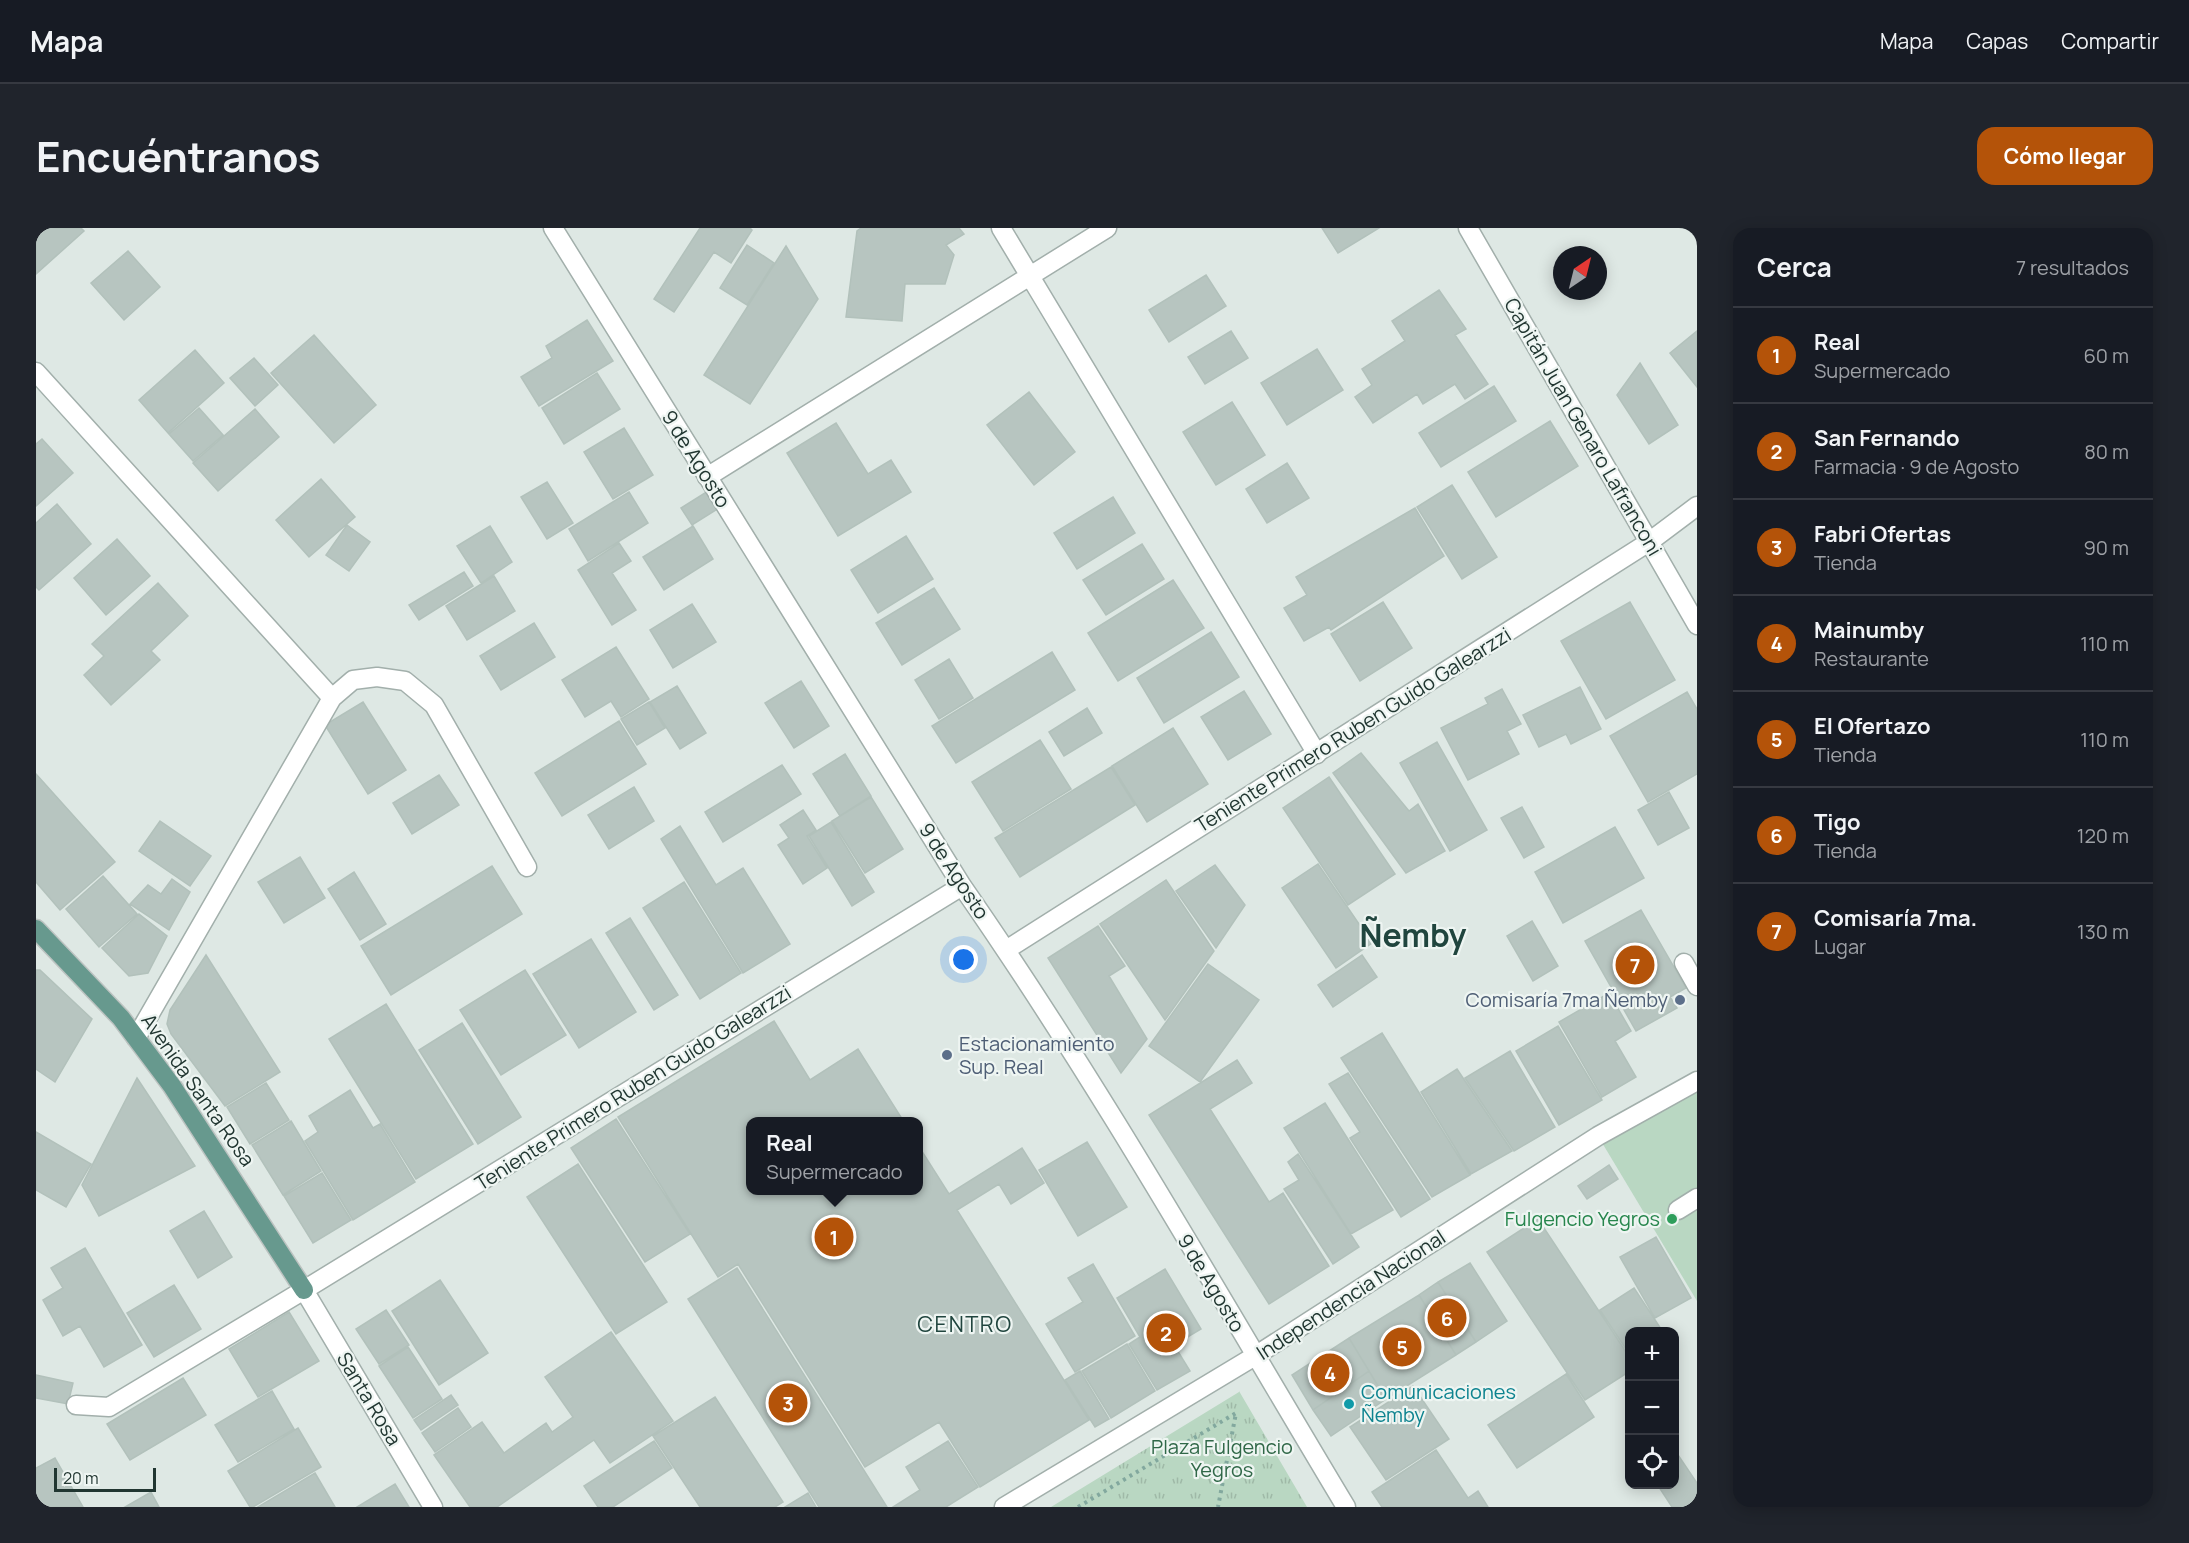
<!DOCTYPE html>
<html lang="es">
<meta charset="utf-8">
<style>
body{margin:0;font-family:Manrope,sans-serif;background:#20242c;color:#f1f3f6}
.controls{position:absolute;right:18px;bottom:18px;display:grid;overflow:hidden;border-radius:12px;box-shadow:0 3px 15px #0003}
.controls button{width:54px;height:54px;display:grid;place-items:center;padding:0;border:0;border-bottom:2px solid #363941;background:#171b24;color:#f1f3f6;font:30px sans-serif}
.compass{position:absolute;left:1517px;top:18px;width:54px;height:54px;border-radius:50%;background:#171b24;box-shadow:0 3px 15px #0003;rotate:35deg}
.scale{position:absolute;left:18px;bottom:15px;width:102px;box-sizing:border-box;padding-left:6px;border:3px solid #213631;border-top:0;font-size:16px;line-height:21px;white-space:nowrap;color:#213631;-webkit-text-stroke:4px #eef5f2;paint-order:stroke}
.you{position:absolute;left:928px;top:732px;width:21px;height:21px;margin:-15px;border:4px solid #fff;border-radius:50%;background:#1a73e8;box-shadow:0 0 0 9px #1a73e833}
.badge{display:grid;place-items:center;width:39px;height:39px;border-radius:50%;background:#b45309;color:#fff;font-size:20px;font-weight:700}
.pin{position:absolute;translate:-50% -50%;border:3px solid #fff;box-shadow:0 2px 6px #0006}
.popup{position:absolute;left:710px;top:889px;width:177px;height:78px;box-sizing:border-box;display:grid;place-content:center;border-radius:12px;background:#171b24;filter:drop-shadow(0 2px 4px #0005);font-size:20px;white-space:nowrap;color:#9ea1a6}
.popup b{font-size:22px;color:#f1f3f6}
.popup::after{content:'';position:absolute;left:50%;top:100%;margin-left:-12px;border:12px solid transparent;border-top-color:#171b24}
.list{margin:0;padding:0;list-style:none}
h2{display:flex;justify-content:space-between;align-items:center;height:78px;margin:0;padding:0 24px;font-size:26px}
h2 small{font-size:20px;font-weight:400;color:#9ea1a6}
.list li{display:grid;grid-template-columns:39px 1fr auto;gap:18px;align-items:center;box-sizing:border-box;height:96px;padding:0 24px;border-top:2px solid #363941}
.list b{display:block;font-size:22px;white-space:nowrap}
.list p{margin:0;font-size:20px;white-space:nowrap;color:#9ea1a6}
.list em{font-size:20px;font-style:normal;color:#9ea1a6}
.icon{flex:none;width:33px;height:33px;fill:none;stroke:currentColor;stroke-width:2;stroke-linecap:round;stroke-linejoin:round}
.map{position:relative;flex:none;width:1661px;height:1279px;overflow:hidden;border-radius:18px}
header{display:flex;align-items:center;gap:36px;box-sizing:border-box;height:84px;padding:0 30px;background:#171b24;border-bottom:2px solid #363941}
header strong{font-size:28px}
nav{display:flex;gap:33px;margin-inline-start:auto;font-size:21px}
.intro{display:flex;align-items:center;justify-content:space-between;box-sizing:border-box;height:144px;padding:0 36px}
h1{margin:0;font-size:42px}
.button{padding:15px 27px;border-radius:18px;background:#b45309;color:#fff;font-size:21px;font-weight:700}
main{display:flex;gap:36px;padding:0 36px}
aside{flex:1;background:#171b24;border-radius:18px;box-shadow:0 3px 15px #0003}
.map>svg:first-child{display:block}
</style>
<header>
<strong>Mapa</strong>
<nav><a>Mapa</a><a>Capas</a><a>Compartir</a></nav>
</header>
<div class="intro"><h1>Encuéntranos</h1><a class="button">Cómo llegar</a></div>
<main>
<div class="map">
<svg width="1661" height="1279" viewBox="0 0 1661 1279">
<defs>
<pattern id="grass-tufts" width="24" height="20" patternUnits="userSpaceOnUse" patternTransform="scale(1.5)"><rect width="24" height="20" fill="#b9d7c2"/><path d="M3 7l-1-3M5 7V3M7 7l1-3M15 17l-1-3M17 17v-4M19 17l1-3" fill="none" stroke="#9fb9a7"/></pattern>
</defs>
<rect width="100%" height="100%" fill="#dee8e4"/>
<path fill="url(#grass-tufts)" d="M 1203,1163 L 1271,1279 L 1015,1279 L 1203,1164 Z"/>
<path fill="#b9d7c2" d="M 1661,857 L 1661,1073 L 1562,908 Z"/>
<path fill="#b7c5c0" stroke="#b2c1bb" stroke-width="1.5" d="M 0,0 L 45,0 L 48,3 L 0,46 Z
M 664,0 L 714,0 L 716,2 L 695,35 L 678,24 L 638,84 L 618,71 Z
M 825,0 L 923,0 L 928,6 L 910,17 L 918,27 L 909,56 L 869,56 L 866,93 L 810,89 L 821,3 Z
M 1286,0 L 1343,0 L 1302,25 Z
M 711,17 L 738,35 L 711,77 L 684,60 Z
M 750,18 L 782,71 L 714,176 L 668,147 Z
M 92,23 L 124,59 L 88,92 L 55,55 Z
M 1170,47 L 1190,78 L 1133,114 L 1113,82 Z
M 1403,62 L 1430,101 L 1419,107 L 1452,156 L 1429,171 L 1419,156 L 1387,176 L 1381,166 L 1337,195 L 1319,169 L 1336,157 L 1326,141 L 1369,113 L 1356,93 Z
M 551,92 L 577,133 L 503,178 L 485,149 L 516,130 L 510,118 Z
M 1195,103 L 1212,130 L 1169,156 L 1152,129 Z
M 1661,103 L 1661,159 L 1634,125 Z
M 278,107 L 340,177 L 298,215 L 235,145 Z
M 1281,121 L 1307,162 L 1251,197 L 1225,155 Z
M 159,122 L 188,155 L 132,205 L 103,172 Z
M 218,130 L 242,157 L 219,178 L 194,150 Z
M 1604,135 L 1642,197 L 1613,216 L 1581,167 Z
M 561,145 L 584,181 L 528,216 L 506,180 Z
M 1458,158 L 1480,193 L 1405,239 L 1383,205 Z
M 993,164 L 1039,224 L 998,257 L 951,197 Z
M 1196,174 L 1229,227 L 1180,257 L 1147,204 Z
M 163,180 L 187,207 L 157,233 L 133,206 Z
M 219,181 L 243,209 L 182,263 L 157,235 Z
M 1514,193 L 1542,238 L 1460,289 L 1432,244 Z
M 800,195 L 832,246 L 855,232 L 875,264 L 802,308 L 751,225 Z
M 588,200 L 617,247 L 577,271 L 548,224 Z
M 6,211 L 37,245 L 0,278 L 0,216 Z
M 1251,235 L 1273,270 L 1231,295 L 1210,261 Z
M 285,251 L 319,289 L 273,329 L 240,292 Z
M 511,254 L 537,295 L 511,311 L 485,269 Z
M 1416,257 L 1461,329 L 1426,351 L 1381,279 Z
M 672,263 L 683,280 L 656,297 L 645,280 Z
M 593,264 L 612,295 L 552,333 L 533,301 Z
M 1077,269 L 1099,305 L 1041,341 L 1018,305 Z
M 21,276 L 55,316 L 3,362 L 0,359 L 0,295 Z
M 1379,280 L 1408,328 L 1295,402 L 1293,399 L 1268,413 L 1248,380 L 1271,367 L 1260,349 Z
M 311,297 L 334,314 L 313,343 L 290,327 Z
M 454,298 L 476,334 L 445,355 L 421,318 Z
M 657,298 L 677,331 L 628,362 L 607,329 Z
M 870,308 L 897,351 L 842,385 L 815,342 Z
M 81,311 L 114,348 L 70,387 L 38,350 Z
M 583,315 L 595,333 L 576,345 L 600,382 L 576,397 L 542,342 Z
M 1106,316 L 1128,351 L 1070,387 L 1047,352 Z
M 428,344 L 437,358 L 383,392 L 373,377 Z
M 458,348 L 479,383 L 431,412 L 410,378 Z
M 1137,352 L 1168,400 L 1082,453 L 1052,405 Z
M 122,355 L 152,388 L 115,423 L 124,432 L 75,477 L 48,447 L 68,428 L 56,416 Z
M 898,360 L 924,401 L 866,437 L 840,395 Z
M 1347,374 L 1376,420 L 1324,453 L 1295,406 Z
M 1594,374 L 1639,452 L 1570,491 L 1525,413 Z
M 656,376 L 680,414 L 637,440 L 614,402 Z
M 498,395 L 519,429 L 465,462 L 444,428 Z
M 1175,404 L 1203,449 L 1128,495 L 1101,450 Z
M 580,419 L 613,471 L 585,489 L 575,473 L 549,489 L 526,452 Z
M 1016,424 L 1039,462 L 920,535 L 896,498 Z
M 913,431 L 937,470 L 903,491 L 879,452 Z
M 765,453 L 793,498 L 758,520 L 729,475 Z
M 641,458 L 670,505 L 644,521 L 614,474 Z
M 1544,459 L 1565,501 L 1535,516 L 1530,506 L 1503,519 L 1487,487 Z
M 1466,461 L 1485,496 L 1471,503 L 1483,526 L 1432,552 L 1405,500 L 1452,476 L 1449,470 Z
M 1208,463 L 1235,506 L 1192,532 L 1165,489 Z
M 1651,464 L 1661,481 L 1661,546 L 1612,574 L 1574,508 Z
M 327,474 L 370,542 L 332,566 L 289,497 Z
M 613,474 L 629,500 L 601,517 L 585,491 Z
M 1051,480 L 1066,505 L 1028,528 L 1013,504 Z
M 583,493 L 610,536 L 526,588 L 499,545 Z
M 1137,500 L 1172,556 L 1111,594 L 1076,538 Z
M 1004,512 L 1035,561 L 967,603 L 936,554 Z
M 1401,514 L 1451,602 L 1414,623 L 1364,535 Z
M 1325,525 L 1373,583 L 1382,576 L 1409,623 L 1370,645 L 1297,545 Z
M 809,526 L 835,568 L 804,588 L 777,546 Z
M 746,537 L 765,566 L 687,614 L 669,584 Z
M 1075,539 L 1099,577 L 984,649 L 959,610 Z
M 0,546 L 79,634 L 24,682 L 0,654 Z
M 403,547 L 423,577 L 376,606 L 357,575 Z
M 1293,549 L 1359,646 L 1312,677 L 1247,580 Z
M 598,559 L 618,593 L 573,621 L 552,587 Z
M 1633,564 L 1653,600 L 1622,617 L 1602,582 Z
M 835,569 L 867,621 L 829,645 L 796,593 Z
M 1486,579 L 1508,619 L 1488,630 L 1465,590 Z
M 767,582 L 780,602 L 771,608 L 791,640 L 767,656 L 742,617 L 753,610 L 744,597 Z
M 124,593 L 175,628 L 154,658 L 103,623 Z
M 795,594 L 838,664 L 816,678 L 773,608 Z
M 644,598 L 680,657 L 707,640 L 754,716 L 707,745 L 625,611 Z
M 1579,599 L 1608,650 L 1527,695 L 1499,644 Z
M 264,629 L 289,670 L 248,695 L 222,654 Z
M 1282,636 L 1336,715 L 1300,740 L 1246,660 Z
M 1179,637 L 1209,677 L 1180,720 L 1140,663 Z
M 456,638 L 486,686 L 355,767 L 325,718 Z
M 318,644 L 350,696 L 324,712 L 292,661 Z
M 67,648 L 101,686 L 63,719 L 30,681 Z
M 136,651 L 154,664 L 133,702 L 94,676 L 112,657 L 125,666 Z
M 1130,652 L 1178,723 L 1129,792 L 1064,696 Z
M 648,654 L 705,745 L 664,771 L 607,680 Z
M 1605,682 L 1650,760 L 1634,769 L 1641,780 L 1600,803 L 1549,713 Z
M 103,686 L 131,708 L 112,745 L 93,748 L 66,720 Z
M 594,690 L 642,767 L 618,782 L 570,705 Z
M 1496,693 L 1522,738 L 1497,753 L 1471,708 Z
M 1062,698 L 1089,738 L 1073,748 L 1111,811 L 1085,845 L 1012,730 Z
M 555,711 L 600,784 L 543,820 L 497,746 Z
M 170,727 L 244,844 L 189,878 L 135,806 L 131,796 L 134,782 Z
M 1326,727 L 1341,749 L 1297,779 L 1282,757 Z
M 1172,736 L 1223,772 L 1164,854 L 1113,818 Z
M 0,742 L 4,742 L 56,791 L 19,854 L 0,841 Z
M 489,742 L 530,807 L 465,847 L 424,782 Z
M 1573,765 L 1595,803 L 1579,813 L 1600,849 L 1566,869 L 1523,794 Z
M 350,776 L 437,916 L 380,951 L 293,811 Z
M 738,793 L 774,852 L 822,821 L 868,894 L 714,894 L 714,962 L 882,962 L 882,917 L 913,966 L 986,920 L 1008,955 L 975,976 L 963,956 L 921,982 L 1053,1192 L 944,1259 L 903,1194 L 829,1239 L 702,1036 L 682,1049 L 582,889 Z
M 426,795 L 485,889 L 442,916 L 383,822 Z
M 1522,798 L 1566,872 L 1523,897 L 1480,823 Z
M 1346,805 L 1434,947 L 1396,969 L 1305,830 Z
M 1474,823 L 1519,899 L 1478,923 L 1429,850 Z
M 1201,832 L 1216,855 L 1174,881 L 1233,974 L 1247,965 L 1293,1038 L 1233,1076 L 1113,887 Z
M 1421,841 L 1476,923 L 1435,946 L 1385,864 Z
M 1312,845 L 1394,971 L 1365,989 L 1314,910 L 1324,904 L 1293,856 Z
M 101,850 L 159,938 L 63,988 L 46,957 Z
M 230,855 L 253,892 L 214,916 L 191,879 Z
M 314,862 L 337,900 L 344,896 L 379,954 L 317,992 L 269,913 L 282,904 L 273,888 Z
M 1289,875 L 1357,982 L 1315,1006 L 1248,900 Z
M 580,891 L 654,1006 L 609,1034 L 535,920 Z
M 255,893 L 285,943 L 247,967 L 216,917 Z
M 0,904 L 55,936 L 30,979 L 0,962 Z
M 1051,914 L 1091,979 L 1042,1008 L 1003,942 Z
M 1262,926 L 1323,1019 L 1297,1036 L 1248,961 L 1263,952 L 1252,934 Z
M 542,936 L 631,1074 L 580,1106 L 491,969 Z
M 1573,937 L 1582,951 L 1551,971 L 1542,958 Z
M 286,945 L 315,992 L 277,1015 L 248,968 Z
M 168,983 L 196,1029 L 162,1050 L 134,1003 Z
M 1502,991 L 1594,1130 L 1594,1143 L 1549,1172 L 1451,1024 Z
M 1620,1009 L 1655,1070 L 1619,1090 L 1584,1029 Z
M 49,1020 L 106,1117 L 68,1139 L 44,1098 L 27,1108 L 7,1072 L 27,1060 L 15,1040 Z
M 1434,1035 L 1471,1093 L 1440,1114 L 1402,1054 Z
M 1057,1036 L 1099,1108 L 1039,1144 L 1010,1096 L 1047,1074 L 1032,1050 Z
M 701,1040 L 851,1279 L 783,1279 L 652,1071 Z
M 1129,1041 L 1165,1101 L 1138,1117 L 1154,1143 L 1121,1162 L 1093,1116 L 1104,1109 L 1081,1070 Z
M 404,1052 L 452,1125 L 403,1157 L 356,1083 Z
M 1402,1054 L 1440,1114 L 1420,1127 L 1383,1067 Z
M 138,1057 L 165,1101 L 118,1129 L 91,1085 Z
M 1598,1060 L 1627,1104 L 1594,1104 L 1594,1127 L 1564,1082 Z
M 1383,1067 L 1420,1127 L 1350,1171 L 1313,1110 Z
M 350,1082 L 373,1117 L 343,1136 L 320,1101 Z
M 253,1084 L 283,1133 L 222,1169 L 193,1121 Z
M 575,1104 L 637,1193 L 574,1235 L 558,1212 L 461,1279 L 434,1279 L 398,1227 L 446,1194 L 468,1225 L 510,1195 L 516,1204 L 537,1189 L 509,1149 Z
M 1313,1110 L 1333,1143 L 1277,1182 L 1256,1147 Z
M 1091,1116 L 1119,1163 L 1075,1190 L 1046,1143 Z
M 372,1119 L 406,1171 L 377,1190 L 343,1138 Z
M 1044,1143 L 1073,1191 L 1059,1199 L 1029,1152 Z
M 1333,1143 L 1350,1171 L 1295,1208 L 1277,1182 Z
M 1530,1146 L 1558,1189 L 1481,1240 L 1452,1197 Z
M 0,1147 L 37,1155 L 32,1176 L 0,1170 Z
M 147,1150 L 170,1187 L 94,1232 L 71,1196 Z
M 1377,1158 L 1413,1211 L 1350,1252 L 1314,1199 Z
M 236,1163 L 258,1201 L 202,1234 L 179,1197 Z
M 415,1167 L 422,1177 L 385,1202 L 378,1192 Z
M 679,1169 L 747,1274 L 739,1279 L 664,1279 L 617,1208 Z
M 422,1180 L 435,1199 L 399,1224 L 386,1205 Z
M 262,1200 L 285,1239 L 217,1279 L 214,1279 L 192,1243 Z
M 618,1213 L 636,1240 L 577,1279 L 562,1279 L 548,1258 Z
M 912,1213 L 942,1259 L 910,1279 L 857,1279 L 884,1262 L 870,1239 Z
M 1638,1221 L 1661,1255 L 1661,1273 L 1651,1279 L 1636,1279 L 1621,1256 L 1638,1256 Z
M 1400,1222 L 1432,1270 L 1442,1263 L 1452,1279 L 1346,1279 L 1336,1264 Z
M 19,1230 L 47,1279 L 0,1279 L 0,1240 Z
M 279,1245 L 299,1279 L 222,1279 Z
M 359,1256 L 373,1279 L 321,1279 Z
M 115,1264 L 123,1279 L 89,1279 Z
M 772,1265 L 780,1279 L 749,1279 Z"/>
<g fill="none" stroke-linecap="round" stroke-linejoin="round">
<defs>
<path id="minor" d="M 517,0 L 926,658 C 1065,858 1185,1071 1310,1279
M 965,0 L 1281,526
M 1432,0 L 1661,397
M 0,144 L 296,470
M 671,249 L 1071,0
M 970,722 L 1613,314 L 1661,278
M 1648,735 L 1661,758
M 100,810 L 296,470 L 317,452 L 341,449 L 369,453 L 398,477 L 491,639
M 1642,982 L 1661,970
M 268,1062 L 397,1279
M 40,1177 L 73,1179 L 268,1062 L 926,658
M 968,1279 L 1219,1128 L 1562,908 L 1661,853"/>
<path id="major" d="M 0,701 L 85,790 L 136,858 L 268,1062"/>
</defs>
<use href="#minor" stroke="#a2afab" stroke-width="21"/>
<use href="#major" stroke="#bcc3c1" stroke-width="21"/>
<path stroke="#82a89e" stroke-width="4" stroke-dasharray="3 4.5" stroke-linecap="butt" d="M 1042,1279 L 1200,1185 L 1182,1279"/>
<use href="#minor" stroke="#fff" stroke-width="18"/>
<use href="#major" stroke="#67998e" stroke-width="18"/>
</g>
<g fill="#5c6f8a" stroke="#eef5f2" stroke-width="2">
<circle cx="1644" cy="772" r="6"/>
<circle cx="911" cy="827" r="6"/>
</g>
<circle fill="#2e9e5b" stroke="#eef5f2" stroke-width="2" cx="1636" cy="991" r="6"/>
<circle fill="#0f9aa8" stroke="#eef5f2" stroke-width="2" cx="1313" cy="1176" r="6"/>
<g text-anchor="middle" stroke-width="4.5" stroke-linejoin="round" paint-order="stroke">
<g font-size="20" fill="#213631" stroke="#eef5f2">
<text transform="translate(1547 199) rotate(60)" y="7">Capitán Juan Genaro Lafranconi</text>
<text transform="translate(660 231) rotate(58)" y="7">9 de Agosto</text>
<text transform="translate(1317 502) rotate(-32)" y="7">Teniente Primero Ruben Guido Galearzzi</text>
<text transform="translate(918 643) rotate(57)" y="7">9 de Agosto</text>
<text transform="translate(597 860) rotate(-32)" y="7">Teniente Primero Ruben Guido Galearzzi</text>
<text transform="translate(162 862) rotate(55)" y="7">Avenida Santa Rosa</text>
<text transform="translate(1175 1055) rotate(59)" y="7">9 de Agosto</text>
<text transform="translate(1315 1067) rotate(-33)" y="7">Independencia Nacional</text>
<text transform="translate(333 1171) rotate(59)" y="7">Santa Rosa</text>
</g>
<g font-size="20" fill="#4e5e75" stroke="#eef5f2" text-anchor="end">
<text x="1632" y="779">Comisaría 7ma Ñemby</text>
<text x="923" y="823" text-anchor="start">Estacionamiento<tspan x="923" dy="23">Sup. Real</tspan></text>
</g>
<g font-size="20" fill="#27864d" stroke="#eef5f2" text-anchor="end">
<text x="1624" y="998">Fulgencio Yegros</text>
</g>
<g font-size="20" fill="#0d838f" stroke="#eef5f2" text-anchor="start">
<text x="1325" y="1171">Comunicaciones<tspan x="1325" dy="23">Ñemby</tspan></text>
</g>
<g font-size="20" fill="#306848" stroke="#eef5f2">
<text x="1186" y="1226">Plaza Fulgencio<tspan x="1186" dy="23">Yegros</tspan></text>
</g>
<g font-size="22" letter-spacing="1.5" fill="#20453e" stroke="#eef5f2">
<text x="929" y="1104">CENTRO</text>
</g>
<g font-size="32" font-weight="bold" fill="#20453e" stroke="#eef5f2">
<text x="1377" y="719">Ñemby</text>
</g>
</g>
</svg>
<div class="controls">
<button>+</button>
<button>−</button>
<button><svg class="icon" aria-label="locate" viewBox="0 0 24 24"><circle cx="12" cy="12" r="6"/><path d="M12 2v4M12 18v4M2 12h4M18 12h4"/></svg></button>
</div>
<svg class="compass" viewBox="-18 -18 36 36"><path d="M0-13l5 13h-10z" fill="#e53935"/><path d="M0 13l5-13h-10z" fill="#9ea1a6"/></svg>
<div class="scale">20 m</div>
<div class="you"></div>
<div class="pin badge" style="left:798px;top:1009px">1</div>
<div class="popup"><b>Real</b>Supermercado</div>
<div class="pin badge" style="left:1130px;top:1105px">2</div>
<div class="pin badge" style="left:752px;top:1175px">3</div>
<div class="pin badge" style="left:1294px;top:1145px">4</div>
<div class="pin badge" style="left:1366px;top:1119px">5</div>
<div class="pin badge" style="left:1411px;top:1090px">6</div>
<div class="pin badge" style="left:1599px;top:737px">7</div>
</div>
<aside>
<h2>Cerca<small>7 resultados</small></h2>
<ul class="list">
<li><span class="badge">1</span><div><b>Real</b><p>Supermercado</p></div><em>60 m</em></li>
<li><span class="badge">2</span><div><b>San Fernando</b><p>Farmacia · 9 de Agosto</p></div><em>80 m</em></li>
<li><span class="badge">3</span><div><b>Fabri Ofertas</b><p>Tienda</p></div><em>90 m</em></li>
<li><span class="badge">4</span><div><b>Mainumby</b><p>Restaurante</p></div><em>110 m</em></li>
<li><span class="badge">5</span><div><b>El Ofertazo</b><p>Tienda</p></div><em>110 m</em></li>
<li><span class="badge">6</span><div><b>Tigo</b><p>Tienda</p></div><em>120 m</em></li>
<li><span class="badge">7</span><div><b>Comisaría 7ma.</b><p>Lugar</p></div><em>130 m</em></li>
</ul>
</aside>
</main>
